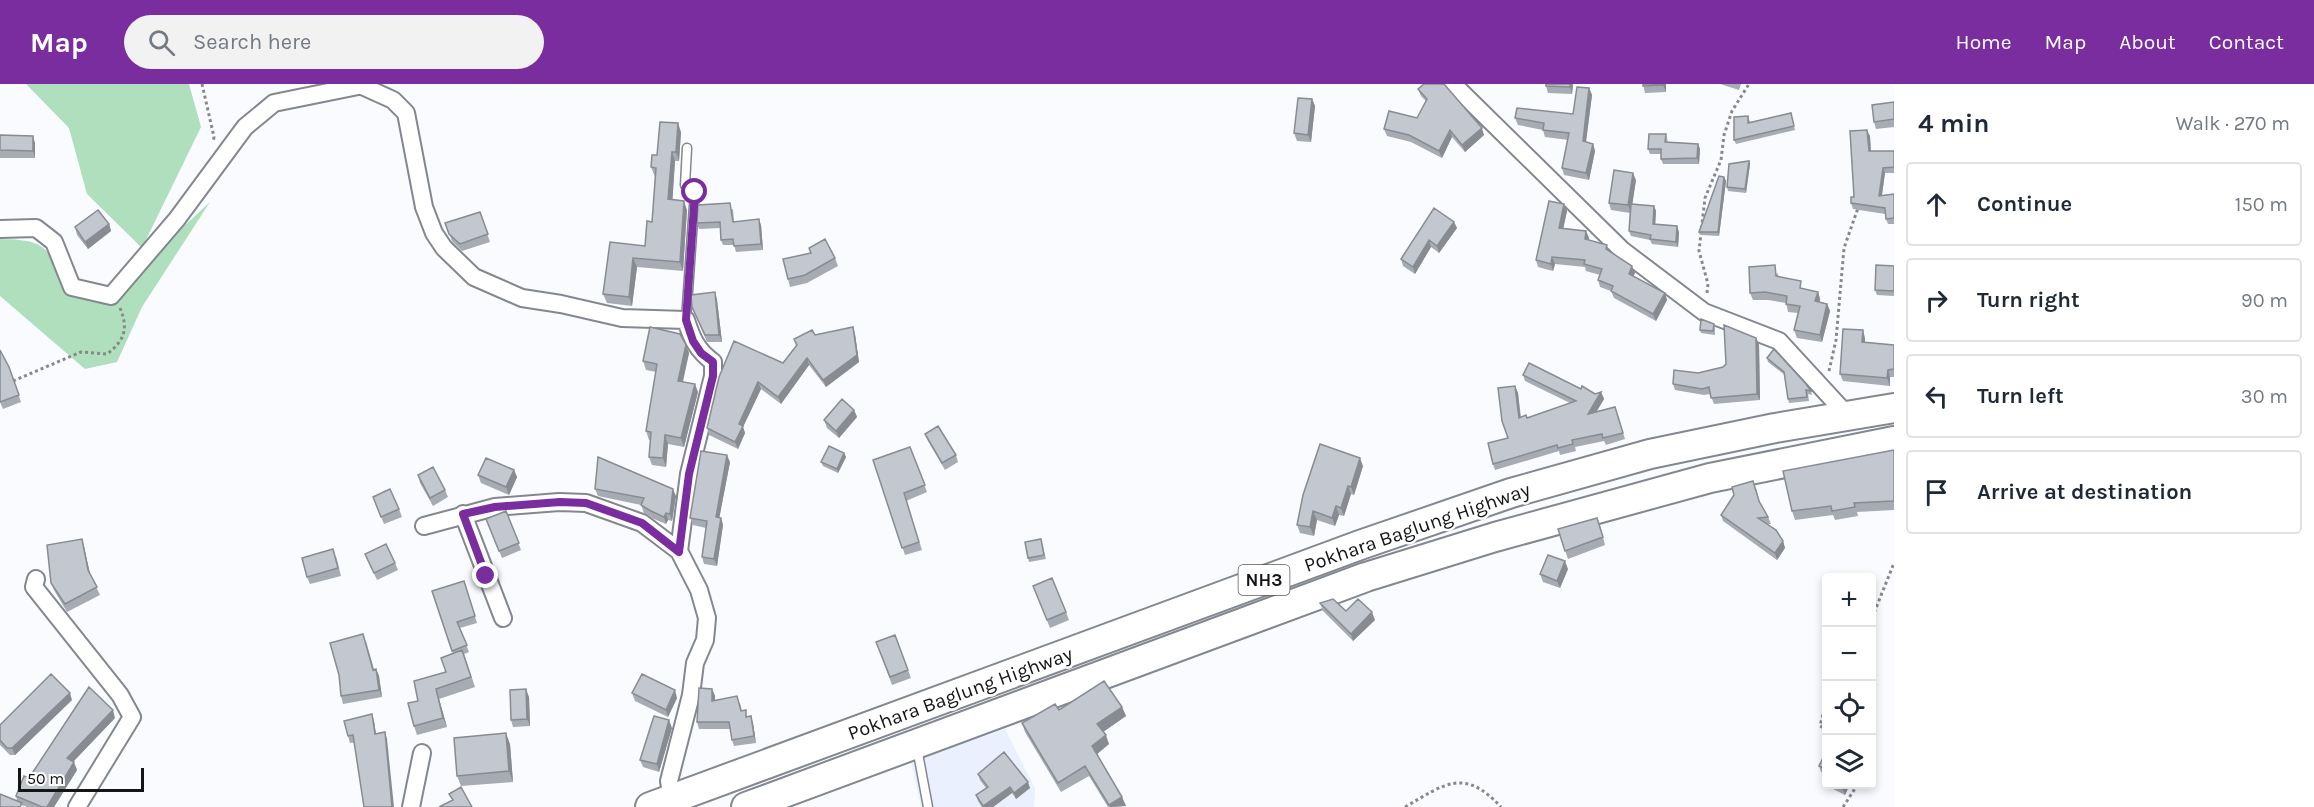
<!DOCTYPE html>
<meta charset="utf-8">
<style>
body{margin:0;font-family:Karla,sans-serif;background:#f2f2f3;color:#1f2937}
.controls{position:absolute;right:18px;bottom:18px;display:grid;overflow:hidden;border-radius:6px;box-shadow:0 3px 9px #0003}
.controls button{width:54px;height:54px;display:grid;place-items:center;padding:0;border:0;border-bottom:2px solid #e0e1e3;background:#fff;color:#1f2937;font:30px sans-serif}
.scale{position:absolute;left:18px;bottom:15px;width:126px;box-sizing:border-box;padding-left:6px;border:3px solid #141518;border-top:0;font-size:16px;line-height:21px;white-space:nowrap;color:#141518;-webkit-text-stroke:4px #fff;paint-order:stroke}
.stop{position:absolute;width:18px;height:18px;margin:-14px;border:4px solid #7a2d9e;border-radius:50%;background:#fff}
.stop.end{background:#7a2d9e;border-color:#fff;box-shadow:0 2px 6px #0008}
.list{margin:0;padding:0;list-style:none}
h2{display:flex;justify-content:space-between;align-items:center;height:78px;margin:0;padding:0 24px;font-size:26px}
h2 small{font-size:20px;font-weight:400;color:#747a83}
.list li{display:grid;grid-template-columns:39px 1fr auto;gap:18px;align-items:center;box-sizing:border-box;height:84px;margin:0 12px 12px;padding:0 12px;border:2px solid #e0e1e3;border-radius:6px}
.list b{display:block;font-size:22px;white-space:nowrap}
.list em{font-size:20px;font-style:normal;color:#747a83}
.icon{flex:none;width:33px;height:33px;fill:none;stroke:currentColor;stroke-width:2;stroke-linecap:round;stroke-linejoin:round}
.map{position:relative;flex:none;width:1894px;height:723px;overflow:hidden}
header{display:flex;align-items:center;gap:36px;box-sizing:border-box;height:84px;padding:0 30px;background:#7a2d9e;color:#fff}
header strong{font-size:28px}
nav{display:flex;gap:33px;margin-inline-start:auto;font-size:21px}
.search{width:420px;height:54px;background:#f2f2f3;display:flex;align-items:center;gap:15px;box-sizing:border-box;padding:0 21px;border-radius:33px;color:#747a83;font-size:22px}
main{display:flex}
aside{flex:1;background:#fff}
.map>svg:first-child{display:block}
</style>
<header>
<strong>Map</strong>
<div class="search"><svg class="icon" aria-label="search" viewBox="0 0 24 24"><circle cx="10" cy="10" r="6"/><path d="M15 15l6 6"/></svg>Search here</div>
<nav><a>Home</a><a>Map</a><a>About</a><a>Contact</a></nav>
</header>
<main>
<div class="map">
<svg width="1894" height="723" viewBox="0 0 1894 723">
<rect width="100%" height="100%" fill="#f9fbff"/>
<path fill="#eaf0fd" d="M 1005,645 L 1035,704 L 1034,723 L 921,723 L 911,678 Z"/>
<path fill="#afdfbc" d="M 26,0 L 189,0 L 201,43 L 142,164 L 87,110 L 69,44 Z
M 210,118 L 142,223 L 117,278 L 85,285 L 0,212 L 0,155 C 43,156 48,160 63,200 L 106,218 L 124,211 L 168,157 Z"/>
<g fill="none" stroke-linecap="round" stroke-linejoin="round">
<defs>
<path id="service" d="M 686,236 L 695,107 L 685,101 L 687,64
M 917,664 L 928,723"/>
<path id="minor" d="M 1453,0 L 1622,166 L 1704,228 L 1779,257 L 1848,332
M 362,2 L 393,16 L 406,29 L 424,123 L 434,149 L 444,164 L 474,193 L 522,214 L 561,220 L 622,234 L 686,236 C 692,255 697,266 713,278 L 713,292 L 689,390 L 679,467 L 699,506 L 707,534 L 705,556 L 695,579 L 691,611 L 669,697 L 672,715
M 0,145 L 36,144 L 54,158 L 72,203 L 111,212 L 177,135 L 245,43 L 274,19 L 368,0
M 463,430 L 503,534
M 424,442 L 495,423 L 559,418 L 586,419 L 642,439 L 679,467
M 36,495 L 34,503 L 120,611 L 132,633 L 77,723
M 411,723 L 422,669"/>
<path id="trunk" d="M 650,723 L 1360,461 L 1511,409 L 1650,370 L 1775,344 L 1894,324
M 746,723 L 1366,493 L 1495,453 L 1710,394 L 1894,357"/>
</defs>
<use href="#service" stroke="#83878f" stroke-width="11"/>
<use href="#minor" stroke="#83878f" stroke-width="20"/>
<use href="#trunk" stroke="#83878f" stroke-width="32"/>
<path stroke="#87888c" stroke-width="3" stroke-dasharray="3 3" stroke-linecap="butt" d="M 202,0 L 214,53 L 213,58
M 1707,209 L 1708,200 L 1699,167 L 1705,114 L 1721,76 L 1724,51 L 1732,27 L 1749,0
M 1829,287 L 1836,256 L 1844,164 L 1858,124
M 13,297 L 81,268 L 107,270 C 124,257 129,245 120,224
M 1872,534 L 1894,479
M 1826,619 L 1820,642 L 1826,645
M 1405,723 C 1445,700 1464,683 1501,723
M 1843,723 L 1858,700"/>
<use href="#service" stroke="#fff" stroke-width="8"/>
<use href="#minor" stroke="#fff" stroke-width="16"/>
<use href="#trunk" stroke="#fff" stroke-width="28"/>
</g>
<path fill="#a7abb3" d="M 1573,0 L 1572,10 L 1548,9 L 1546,2 Z
M 1643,0 L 1666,0 L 1666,8 L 1645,9 Z
M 1720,0 L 1741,0 L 1739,6 Z
M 1589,4 L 1592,11 L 1586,58 L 1593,60 L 1595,67 L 1589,96 L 1564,91 L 1562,84 L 1568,56 L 1545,53 L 1543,46 L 1518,41 L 1515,34 L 1573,30 Z
M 1418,5 L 1484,51 L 1465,68 L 1452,53 L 1442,74 L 1411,58 L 1387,52 L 1384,45 L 1417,34 L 1426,17 L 1421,12 Z
M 1312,15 L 1315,22 L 1311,58 L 1297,57 L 1294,49 Z
M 1894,18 L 1894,43 L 1876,45 L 1874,38 Z
M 1791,29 L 1795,46 L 1736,60 L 1734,56 L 1748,32 L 1750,38 Z
M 681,48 L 679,77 L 675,77 L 672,116 L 687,126 L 683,187 L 637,183 L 632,222 L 607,219 L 603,210 L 610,158 L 645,162 L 652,138 L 655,93 L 651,83 L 657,71 Z
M 1666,50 L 1668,58 L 1698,60 L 1700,65 L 1699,80 L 1663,80 L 1661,75 L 1661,70 L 1650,70 L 1648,65 Z
M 0,51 L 35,59 L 35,74 L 0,74 Z
M 1870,52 L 1871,67 L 1894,67 L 1894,89 L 1885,89 L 1882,111 L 1894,110 L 1894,140 L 1888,140 L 1886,135 L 1885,130 L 1853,125 L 1851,119 L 1854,113 Z
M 1749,77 L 1750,80 L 1746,109 L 1728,107 L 1727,103 Z
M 1724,93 L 1726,97 L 1719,152 L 1701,151 L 1699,148 Z
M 1636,96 L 1632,120 L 1654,122 L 1656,127 L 1655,140 L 1679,148 L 1678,163 L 1652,160 L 1650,156 L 1631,152 L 1629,147 L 1630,129 L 1611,126 L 1609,119 Z
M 1564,120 L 1567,127 L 1563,144 L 1586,147 L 1589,154 L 1589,156 L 1609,167 L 1635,189 L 1633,192 L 1665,209 L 1667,216 L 1656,237 L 1614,214 L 1611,207 L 1600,203 L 1598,196 L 1600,191 L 1586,187 L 1585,183 L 1555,180 L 1553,187 L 1538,183 L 1536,176 Z
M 733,125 L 734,137 L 761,141 L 763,166 L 736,168 L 734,161 L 723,161 L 721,156 L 720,144 L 699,145 L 697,139 Z
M 480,128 L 490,158 L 462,167 L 452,157 L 445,139 Z
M 1454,138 L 1457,144 L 1439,169 L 1431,163 L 1415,190 L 1403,182 L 1401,175 Z
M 109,140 L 111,147 L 88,165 L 77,151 L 75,143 Z
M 809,164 L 835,174 L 838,182 L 807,199 L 790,203 L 788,195 L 811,169 Z
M 1894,182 L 1894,212 L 1877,211 L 1875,206 Z
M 1778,189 L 1778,193 L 1804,205 L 1818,208 L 1820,215 L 1820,218 L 1827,220 L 1830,227 L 1822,258 L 1797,254 L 1794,246 L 1798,229 L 1788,228 L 1786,219 L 1768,216 L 1753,216 L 1750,209 Z
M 715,208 L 717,216 L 722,258 L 707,258 L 692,223 Z
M 1714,240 L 1715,244 L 1715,251 L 1701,249 L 1700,246 Z
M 853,243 L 855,250 L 859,278 L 826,303 L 809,281 L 781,320 L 761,305 L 743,343 L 745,349 L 738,365 L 709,351 L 707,344 L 719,293 L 783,279 L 796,262 L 794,255 Z
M 1756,254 L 1759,260 L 1760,316 L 1714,320 L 1710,310 L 1704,311 L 1675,306 L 1673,300 L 1698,289 L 1723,283 Z
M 1865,254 L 1865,258 L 1894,261 L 1894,293 L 1890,293 L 1890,302 L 1843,297 L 1840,290 Z
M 686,261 L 689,269 L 683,298 L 698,308 L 684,363 L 668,360 L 666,383 L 652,381 L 649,373 L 651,356 L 649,356 L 646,347 L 656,288 L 646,286 L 643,277 Z
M 1767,274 L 1811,307 L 1812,311 L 1808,310 L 1809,317 L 1789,319 L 1788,315 L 1785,291 L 1768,278 Z
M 9,283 L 21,318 L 3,325 L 0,318 Z
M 1523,291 L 1581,305 L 1595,310 L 1601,308 L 1604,315 L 1596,328 L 1615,323 L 1625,355 L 1606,361 L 1604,357 L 1575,363 L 1576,367 L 1560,371 L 1559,367 L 1495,386 L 1493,380 L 1508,354 L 1515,302 L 1518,309 L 1521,333 L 1527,334 L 1570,319 L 1525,297 Z
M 854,326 L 857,333 L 839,354 L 827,344 L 824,336 Z
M 925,350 L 956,371 L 958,378 L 945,386 L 928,357 Z
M 910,363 L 927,408 L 906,417 L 922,466 L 905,471 L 873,376 Z
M 1894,366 L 1894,426 L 1857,428 L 1858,432 L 1835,436 L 1833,431 L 1795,436 L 1792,427 Z
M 844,369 L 846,373 L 838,389 L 823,382 L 821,378 Z
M 730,378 L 719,434 L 721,434 L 723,441 L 717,482 L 704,480 L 702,473 L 706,444 L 693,441 L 690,434 Z
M 1363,382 L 1354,411 L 1351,410 L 1344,432 L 1339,431 L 1335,442 L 1317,436 L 1314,452 L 1300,449 L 1297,441 Z
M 514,386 L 517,393 L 509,411 L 481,399 L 478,391 Z
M 418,391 L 445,406 L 448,413 L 433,422 L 420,399 Z
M 1756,404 L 1760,419 L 1768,433 L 1771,440 L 1767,440 L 1783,457 L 1785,464 L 1777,476 L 1723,437 L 1721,431 Z
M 595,405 L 676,412 L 672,437 L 668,436 L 666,440 L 654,435 L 644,429 L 641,421 L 598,412 Z
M 373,413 L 399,425 L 402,433 L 384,440 Z
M 506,427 L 521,466 L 502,474 L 486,435 Z
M 1600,441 L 1605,461 L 1568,475 L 1558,445 Z
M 82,455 L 84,463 L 90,490 L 100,511 L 67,528 L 54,506 L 51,499 Z
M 1041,455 L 1046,475 L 1029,478 L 1028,474 Z
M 365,470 L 395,479 L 398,486 L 377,496 Z
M 336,472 L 341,492 L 310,500 L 307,493 Z
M 1568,485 L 1560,504 L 1543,498 L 1540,490 Z
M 464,497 L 477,539 L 460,544 L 469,568 L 464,570 L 475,603 L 439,615 L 447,643 L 417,651 L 414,642 L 418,617 L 446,588 L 453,570 L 432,507 Z
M 1036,509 L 1066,528 L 1069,536 L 1050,544 Z
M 1320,519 L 1346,527 L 1375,536 L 1353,557 L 1323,527 Z
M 895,551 L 911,594 L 892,601 L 876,558 Z
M 366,557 L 374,585 L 376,585 L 379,592 L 382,613 L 343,620 L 341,612 Z
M 712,605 L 715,612 L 715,617 L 740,619 L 742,627 L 753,639 L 756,659 L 734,662 L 732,656 L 730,645 L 699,645 L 697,638 Z
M 632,609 L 677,614 L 668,633 L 635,617 Z
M 529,613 L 530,642 L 513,643 L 511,636 Z
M 72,616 L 15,671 L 10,671 L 0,661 L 0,641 Z
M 1122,623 L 1126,632 L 1103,648 L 1109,660 L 1097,670 L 1122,713 L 1126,722 L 1108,723 L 1089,692 L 1061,708 L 1025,648 L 1022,639 L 1059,626 Z
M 115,634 L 73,678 L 77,686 L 54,723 L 27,723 L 23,721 L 24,723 L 17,717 L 16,712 L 29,694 Z
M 374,637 L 376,650 L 387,655 L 350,659 L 348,652 Z
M 672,644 L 659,688 L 643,683 L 640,676 Z
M 510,660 L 513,698 L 461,702 L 457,692 Z
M 1827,666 L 1827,690 L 1821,688 L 1819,682 Z
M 978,690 L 1030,704 L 1016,715 L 1012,709 L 993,723 L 982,723 L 978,717 L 976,711 L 986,704 L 980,696 Z
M 1831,700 L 1850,700 L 1845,711 L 1833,705 Z"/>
<path fill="#888b92" d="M 1570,0 L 1573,0 L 1572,10 L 1570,3 Z
M 1663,0 L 1666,0 L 1666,8 L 1663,1 Z
M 1589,4 L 1592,11 L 1585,65 L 1583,57 Z
M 1312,15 L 1315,22 L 1311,58 L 1308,51 Z
M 678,39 L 681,48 L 679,77 L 676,68 Z
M 1482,44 L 1484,51 L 1465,68 L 1462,61 Z
M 1450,46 L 1452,53 L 1442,74 L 1439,67 Z
M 1867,46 L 1870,52 L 1871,73 L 1869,67 Z
M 33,52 L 35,59 L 35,74 L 33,67 Z
M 1593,60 L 1595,67 L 1589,96 L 1586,89 Z
M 1698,60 L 1700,65 L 1699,80 L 1697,74 Z
M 672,68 L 675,77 L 672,124 L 668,115 Z
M 1749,77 L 1750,80 L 1746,109 L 1745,105 Z
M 1883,84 L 1885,89 L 1881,117 L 1879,112 Z
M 1633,89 L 1636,96 L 1631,129 L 1628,121 Z
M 1724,93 L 1726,97 L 1719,152 L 1718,148 Z
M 684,117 L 687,126 L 683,187 L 680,178 Z
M 1564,120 L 1567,127 L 1562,151 L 1559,144 Z
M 1654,122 L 1656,127 L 1655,145 L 1653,140 Z
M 759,135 L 761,141 L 763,166 L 761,160 Z
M 1454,138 L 1457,144 L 1439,169 L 1437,162 Z
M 109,140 L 111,147 L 88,165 L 85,158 Z
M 1677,142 L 1679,148 L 1678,163 L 1676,158 Z
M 1586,147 L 1589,154 L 1588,162 L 1585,155 Z
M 1429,156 L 1431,163 L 1415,190 L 1413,183 Z
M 1552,173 L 1555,180 L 1553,187 L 1551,180 Z
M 633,174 L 637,183 L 632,222 L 629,213 Z
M 1632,182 L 1635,189 L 1631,197 L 1629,190 Z
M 715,208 L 717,216 L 722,258 L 719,251 Z
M 1818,208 L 1820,215 L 1818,224 L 1815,217 Z
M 1665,209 L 1667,216 L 1656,237 L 1653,230 Z
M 1827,220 L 1830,227 L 1822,258 L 1820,251 Z
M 853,243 L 855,250 L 859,278 L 826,303 L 823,296 Z
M 1863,246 L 1865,254 L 1864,265 L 1862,258 Z
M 1756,254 L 1759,260 L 1760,316 L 1757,310 Z
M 686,261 L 689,269 L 681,305 L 678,297 Z
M 807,274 L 809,281 L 781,320 L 778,313 Z
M 1888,286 L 1890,293 L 1890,302 L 1887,294 Z
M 758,298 L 761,305 L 743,343 L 745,349 L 738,365 L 735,358 L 739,340 Z
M 695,300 L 698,308 L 684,363 L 681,354 Z
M 1515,302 L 1518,309 L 1521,340 L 1519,334 Z
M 1601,308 L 1604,315 L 1591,337 L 1588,330 Z
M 854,326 L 857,333 L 839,354 L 836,347 Z
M 665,351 L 668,360 L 666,383 L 663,374 Z
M 844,369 L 846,373 L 838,389 L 837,385 Z
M 727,371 L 730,378 L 718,441 L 716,433 Z
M 1360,374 L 1363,382 L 1354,411 L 1351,403 Z
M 514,386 L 517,393 L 509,411 L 506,403 Z
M 1348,402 L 1351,410 L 1344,432 L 1341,424 Z
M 673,405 L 676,412 L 672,437 L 670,430 Z
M 1336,422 L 1339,431 L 1335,442 L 1332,434 Z
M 1313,427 L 1317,436 L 1314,452 L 1310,443 Z
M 666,429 L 668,436 L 666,440 L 664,433 Z
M 721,434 L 723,441 L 717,482 L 714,475 Z
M 82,455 L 84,463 L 91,494 L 88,486 Z
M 1783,457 L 1785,464 L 1777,476 L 1775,469 Z
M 1565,477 L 1568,485 L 1560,504 L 1557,497 Z
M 1372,528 L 1375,536 L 1353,557 L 1351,550 Z
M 376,585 L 379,592 L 382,613 L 379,606 Z
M 436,605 L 439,615 L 447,643 L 443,634 Z
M 526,605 L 529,613 L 530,642 L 527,635 Z
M 712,605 L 715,612 L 715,624 L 712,617 Z
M 675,606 L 677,614 L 668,633 L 666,626 Z
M 70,609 L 72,616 L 15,671 L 12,664 Z
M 1122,623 L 1126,632 L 1100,650 L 1097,640 Z
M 113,626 L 115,634 L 70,681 L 67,674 Z
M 372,630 L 374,637 L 377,657 L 375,650 Z
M 751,632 L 753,639 L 756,659 L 754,652 Z
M 669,636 L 672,644 L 659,688 L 657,680 Z
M 385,648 L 387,655 L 394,723 L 392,723 Z
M 506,649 L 510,660 L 513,698 L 509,687 Z
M 1106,651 L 1109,660 L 1096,671 L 1092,662 Z
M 74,678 L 77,686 L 54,723 L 47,723 Z
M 1028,698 L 1030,704 L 1016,715 L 1014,709 Z
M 1845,700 L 1850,700 L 1845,711 L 1843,705 Z
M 1010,703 L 1012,709 L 993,723 L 984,723 L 983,722 Z
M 1122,713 L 1126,722 L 1110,723 L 1109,721 Z"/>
<path fill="#c2c7d0" stroke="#888b92" stroke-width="1.5" d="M 1424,0 L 1444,0 L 1482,44 L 1462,61 L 1450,46 L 1439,67 L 1409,51 L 1384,45 L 1389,27 L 1417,34 L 1427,15 L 1418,5 Z
M 1546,0 L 1570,0 L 1570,3 L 1546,2 Z
M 1643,0 L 1663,0 L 1663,1 L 1643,2 Z
M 1577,3 L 1589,4 L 1583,57 L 1593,60 L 1586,89 L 1562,84 L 1569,49 L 1543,46 L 1544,39 L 1515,34 L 1517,24 L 1573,30 Z
M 1298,14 L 1312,15 L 1308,51 L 1294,49 Z
M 1894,18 L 1894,35 L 1874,38 L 1872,21 Z
M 1791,29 L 1794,42 L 1734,56 L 1734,33 L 1748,32 L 1748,39 Z
M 660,38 L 678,39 L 676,68 L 672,68 L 668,115 L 684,117 L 680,178 L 633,174 L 629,213 L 603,210 L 610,158 L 645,162 L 647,137 L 652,138 L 656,84 L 651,83 L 652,71 L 657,71 Z
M 1867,46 L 1869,67 L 1894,67 L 1894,83 L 1883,84 L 1879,112 L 1894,110 L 1894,134 L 1886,135 L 1885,124 L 1851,119 L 1851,113 L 1854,113 L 1850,47 Z
M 1649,50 L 1666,50 L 1665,58 L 1698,60 L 1697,74 L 1661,75 L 1661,65 L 1648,65 Z
M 0,51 L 33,52 L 33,67 L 0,66 Z
M 1749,77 L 1745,105 L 1727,103 L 1729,80 Z
M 1614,86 L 1633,89 L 1628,121 L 1609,119 Z
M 1719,92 L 1724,93 L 1718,148 L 1699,148 Z
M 1549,117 L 1564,120 L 1559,144 L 1586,147 L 1585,155 L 1607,161 L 1606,165 L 1632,182 L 1629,190 L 1665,209 L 1653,230 L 1611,207 L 1613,202 L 1598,196 L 1602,185 L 1584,180 L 1585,176 L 1552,173 L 1551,180 L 1536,176 Z
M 730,119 L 733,138 L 759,135 L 761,160 L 734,162 L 733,155 L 721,156 L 720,138 L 697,139 L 698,121 Z
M 1631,120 L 1654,122 L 1653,140 L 1677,142 L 1676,158 L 1650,155 L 1651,151 L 1629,147 Z
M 1434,124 L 1454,138 L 1437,162 L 1429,156 L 1413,183 L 1401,175 Z
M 98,126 L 109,140 L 85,158 L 75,143 Z
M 480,128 L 488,150 L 460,160 L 449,150 L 445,139 Z
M 825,155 L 835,174 L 805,191 L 788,195 L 783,175 L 811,169 L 809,164 Z
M 1775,181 L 1776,192 L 1801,197 L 1800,204 L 1818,208 L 1815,217 L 1827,220 L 1820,251 L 1794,246 L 1800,222 L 1786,220 L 1787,212 L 1765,208 L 1750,209 L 1749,183 Z
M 1876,181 L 1894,182 L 1894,207 L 1875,206 Z
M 715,208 L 719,251 L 705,251 L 692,223 L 691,211 Z
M 1701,235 L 1714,240 L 1713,247 L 1700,246 Z
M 1724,241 L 1756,254 L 1757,310 L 1711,314 L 1709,303 L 1702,305 L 1673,300 L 1674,286 L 1698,289 L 1723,283 L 1726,280 Z
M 650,243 L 680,250 L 686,261 L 678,297 L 695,300 L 681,354 L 665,351 L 663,374 L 649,373 L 651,348 L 646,347 L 657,280 L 643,277 Z
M 853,243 L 857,271 L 823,296 L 807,274 L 778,313 L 758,298 L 739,340 L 743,342 L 735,358 L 707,344 L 719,293 L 734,257 L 783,279 L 797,261 L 794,255 L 812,246 L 815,251 Z
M 1843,245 L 1863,246 L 1862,258 L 1894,261 L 1894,285 L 1888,286 L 1887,294 L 1840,290 Z
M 1774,265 L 1806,300 L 1811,307 L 1806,306 L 1807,313 L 1788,315 L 1784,288 L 1767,274 Z
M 0,266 L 9,283 L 19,311 L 0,318 Z
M 1529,279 L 1581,305 L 1582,302 L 1595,310 L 1601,308 L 1588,330 L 1615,323 L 1623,349 L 1603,354 L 1602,350 L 1572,356 L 1573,360 L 1558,364 L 1557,361 L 1493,380 L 1488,359 L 1508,354 L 1502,337 L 1498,304 L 1515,302 L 1519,334 L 1526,331 L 1527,334 L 1576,317 L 1523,291 Z
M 842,315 L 854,326 L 836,347 L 824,336 Z
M 938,342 L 956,371 L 942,379 L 925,350 Z
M 1320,360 L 1360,374 L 1351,403 L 1348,402 L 1341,424 L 1336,422 L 1332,434 L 1313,427 L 1310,443 L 1297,441 L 1303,411 Z
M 829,362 L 844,369 L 837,385 L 821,378 Z
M 910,363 L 925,401 L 904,409 L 919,458 L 902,464 L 873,376 Z
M 1894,366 L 1894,417 L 1854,419 L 1855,423 L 1832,427 L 1831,422 L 1792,427 L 1783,387 Z
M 701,367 L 727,371 L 716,433 L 721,434 L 714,475 L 702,473 L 707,437 L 690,434 Z
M 598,373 L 673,405 L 670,430 L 666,429 L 664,433 L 651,427 L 641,421 L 644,414 L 595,405 Z
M 486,374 L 514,386 L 506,403 L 478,391 Z
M 433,383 L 445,406 L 430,414 L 418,391 Z
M 1753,397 L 1759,417 L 1768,433 L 1758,434 L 1776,446 L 1783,457 L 1775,469 L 1721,431 L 1734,411 L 1732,403 Z
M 390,405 L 399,425 L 381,433 L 373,413 Z
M 506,427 L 519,459 L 499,467 L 486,435 Z
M 1597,434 L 1603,453 L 1565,467 L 1558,445 Z
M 82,455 L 88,486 L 97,503 L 65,520 L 51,499 L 47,461 Z
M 1041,455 L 1044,471 L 1028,474 L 1025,458 Z
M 386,460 L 395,479 L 374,489 L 365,470 Z
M 333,465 L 338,484 L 307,493 L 302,474 Z
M 1548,471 L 1565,477 L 1557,497 L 1540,490 Z
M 1052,494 L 1066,528 L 1047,536 L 1033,502 Z
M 464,497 L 475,532 L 457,538 L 467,561 L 452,567 L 432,507 Z
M 1333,515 L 1346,527 L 1358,515 L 1372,528 L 1351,550 L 1320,519 Z
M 363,550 L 373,586 L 376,585 L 379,606 L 341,612 L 339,591 L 330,559 Z
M 895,551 L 908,586 L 890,593 L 876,558 Z
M 462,566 L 471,593 L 436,605 L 443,634 L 414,642 L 408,619 L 418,617 L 414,597 L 446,588 L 441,574 Z
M 51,590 L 70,609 L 12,664 L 7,664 L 0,656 L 0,641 Z
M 642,590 L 675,606 L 666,626 L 632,609 Z
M 1104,597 L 1122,623 L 1097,640 L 1106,651 L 1092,662 L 1122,713 L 1109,721 L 1085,682 L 1058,699 L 1022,639 L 1055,620 L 1059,626 Z
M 89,603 L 113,626 L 67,674 L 74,678 L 47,723 L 42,723 L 16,712 L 24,692 L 29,694 Z
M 699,604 L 712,605 L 712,617 L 737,612 L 741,627 L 746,626 L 746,633 L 751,632 L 754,652 L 732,656 L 729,638 L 697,638 Z
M 526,605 L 527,635 L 511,636 L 510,606 Z
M 372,630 L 375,650 L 385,648 L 392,723 L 364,723 L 353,651 L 348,652 L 344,637 Z
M 654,632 L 669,636 L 657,680 L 640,676 Z
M 506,649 L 509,687 L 457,692 L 454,654 Z
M 1827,666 L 1827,685 L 1819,682 Z
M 1004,668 L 1028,698 L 1014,709 L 1010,703 L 983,722 L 976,711 L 988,703 L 978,690 Z
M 1834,700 L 1845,700 L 1843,705 Z
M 461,703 L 472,723 L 439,723 L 453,716 L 449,710 Z
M 0,710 L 22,719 L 20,723 L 0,723 Z"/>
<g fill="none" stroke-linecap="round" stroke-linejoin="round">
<path stroke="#7a2d9e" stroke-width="8" d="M 486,492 L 463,430 L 495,423 L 560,418 L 586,419 L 642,439 L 679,468 L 689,390 L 713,292 L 713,278 L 701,269 L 693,257 L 686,236 L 695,108"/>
</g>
<g text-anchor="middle" stroke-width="5" stroke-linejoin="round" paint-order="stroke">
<rect fill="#fff" stroke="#5a5b5d" stroke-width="1.5" x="1238.5" y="481" width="51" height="30" rx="4.5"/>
<g font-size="18" font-weight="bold" fill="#141518">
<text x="1264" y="502">NH3</text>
</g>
<g font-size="20" fill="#141518" stroke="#fff">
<text transform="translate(1417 443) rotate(-19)" y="7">Pokhara Baglung Highway</text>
<text transform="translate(960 609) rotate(-20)" y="7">Pokhara Baglung Highway</text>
</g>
</g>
</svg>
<div class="controls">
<button>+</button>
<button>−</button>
<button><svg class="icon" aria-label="locate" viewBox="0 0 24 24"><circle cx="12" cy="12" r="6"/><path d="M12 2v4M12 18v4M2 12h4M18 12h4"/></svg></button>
<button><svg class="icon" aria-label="layers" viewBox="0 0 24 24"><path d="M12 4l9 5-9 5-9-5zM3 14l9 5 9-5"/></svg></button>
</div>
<div class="scale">50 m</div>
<div class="stop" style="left:695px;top:108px"></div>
<div class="stop end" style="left:486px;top:492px"></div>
</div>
<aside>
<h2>4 min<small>Walk · 270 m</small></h2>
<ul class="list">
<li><svg class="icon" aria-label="ahead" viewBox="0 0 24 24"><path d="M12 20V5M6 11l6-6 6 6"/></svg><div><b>Continue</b></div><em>150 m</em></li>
<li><svg class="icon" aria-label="right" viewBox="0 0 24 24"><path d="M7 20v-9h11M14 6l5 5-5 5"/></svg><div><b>Turn right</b></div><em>90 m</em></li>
<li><svg class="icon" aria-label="left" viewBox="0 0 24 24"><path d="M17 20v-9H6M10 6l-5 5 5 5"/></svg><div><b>Turn left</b></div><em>30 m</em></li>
<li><svg class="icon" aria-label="arrive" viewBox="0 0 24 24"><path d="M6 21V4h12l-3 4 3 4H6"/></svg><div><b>Arrive at destination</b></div></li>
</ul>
</aside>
</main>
